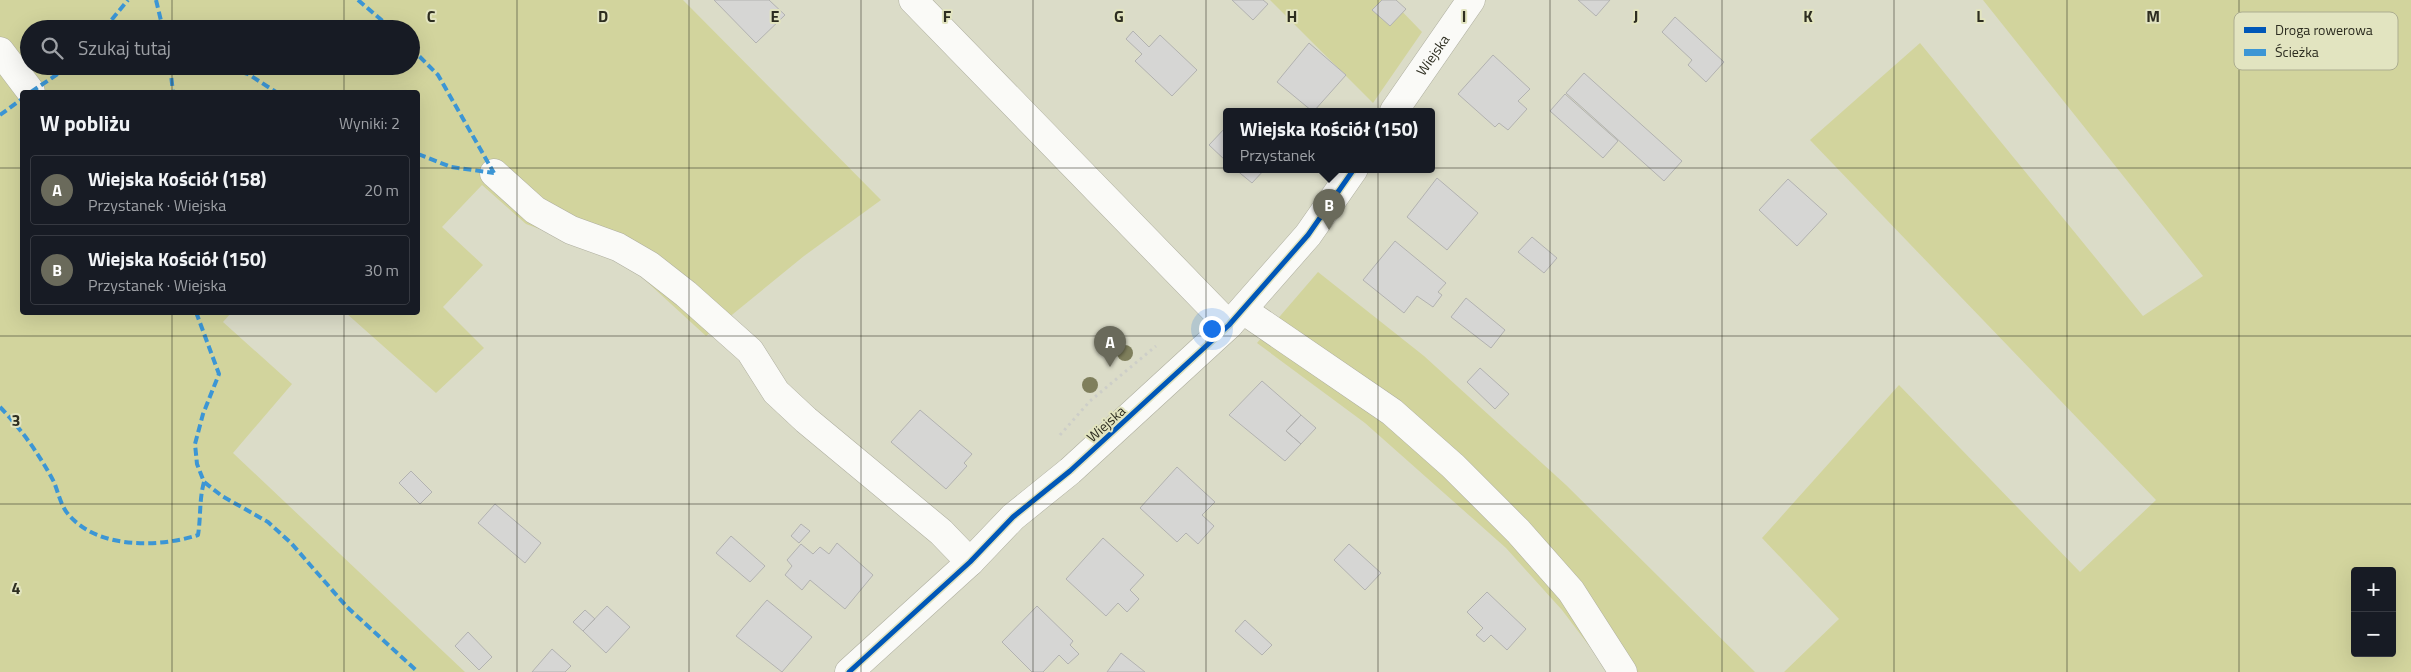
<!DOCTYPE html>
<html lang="pl">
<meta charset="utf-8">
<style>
body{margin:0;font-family:"Titillium Web",sans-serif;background:#242831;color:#f1f3f6}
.controls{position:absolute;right:15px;bottom:15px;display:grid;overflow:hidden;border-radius:5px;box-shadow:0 5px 20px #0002}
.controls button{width:45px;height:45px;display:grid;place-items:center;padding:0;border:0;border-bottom:1px solid #363941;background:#171b24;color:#f1f3f6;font:25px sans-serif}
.you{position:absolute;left:1211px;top:328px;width:18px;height:18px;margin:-12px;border:4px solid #fff;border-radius:50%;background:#1a73e8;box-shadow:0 0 0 8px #1a73e833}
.badge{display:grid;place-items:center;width:32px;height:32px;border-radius:50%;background:#6a6a5b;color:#fff;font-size:16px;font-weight:700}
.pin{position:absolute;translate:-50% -41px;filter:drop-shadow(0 1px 2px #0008)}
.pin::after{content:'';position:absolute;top:26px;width:18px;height:15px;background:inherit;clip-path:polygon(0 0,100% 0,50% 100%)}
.popup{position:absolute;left:1223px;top:108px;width:212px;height:65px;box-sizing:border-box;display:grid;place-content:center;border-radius:5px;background:#171b24;filter:drop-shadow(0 1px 4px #0005);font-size:16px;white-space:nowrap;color:#9ea1a6}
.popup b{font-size:19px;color:#f1f3f6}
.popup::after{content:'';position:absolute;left:50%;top:100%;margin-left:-10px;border:10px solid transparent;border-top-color:#171b24}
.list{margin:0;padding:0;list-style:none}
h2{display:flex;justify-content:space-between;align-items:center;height:65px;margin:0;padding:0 20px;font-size:21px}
h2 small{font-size:16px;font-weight:400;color:#9ea1a6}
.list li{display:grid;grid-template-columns:32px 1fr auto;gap:15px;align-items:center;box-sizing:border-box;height:70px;margin:0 10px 10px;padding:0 10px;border:1px solid #363941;border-radius:5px}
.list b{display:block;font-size:19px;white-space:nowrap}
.list p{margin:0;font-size:16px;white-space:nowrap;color:#9ea1a6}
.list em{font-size:16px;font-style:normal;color:#9ea1a6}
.icon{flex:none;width:28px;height:28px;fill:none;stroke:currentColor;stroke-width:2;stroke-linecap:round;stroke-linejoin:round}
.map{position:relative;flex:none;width:2411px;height:672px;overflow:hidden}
.search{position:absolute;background:#171b24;box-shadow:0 5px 20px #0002;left:20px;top:20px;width:400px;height:55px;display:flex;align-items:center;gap:12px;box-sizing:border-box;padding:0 18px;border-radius:28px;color:#9ea1a6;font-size:19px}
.panel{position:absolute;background:#171b24;box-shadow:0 5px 20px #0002;left:20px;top:90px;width:400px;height:225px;border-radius:5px}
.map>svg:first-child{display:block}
</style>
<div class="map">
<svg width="2411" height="672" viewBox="0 0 2411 672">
<rect width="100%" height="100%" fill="#dbdcc8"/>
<path fill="#d2d49d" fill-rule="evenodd" d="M 0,0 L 683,0 L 881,200 L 804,256 L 706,336 L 622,259 L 526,224 L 482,185 L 442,227 L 483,265 L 443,307 L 484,348 L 436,393 L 346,313 L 418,312 L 418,92 L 22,92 L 22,312 L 231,313 L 223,322 L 292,384 L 233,453 L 465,672 L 0,672 ZM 29,29 L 411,29 L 411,66 L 29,66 Z
M 1270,0 L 1391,0 L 1422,32 L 1373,103 Z
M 1983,0 L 2411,0 L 2411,672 L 1784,672 L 1839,619 L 1762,538 L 1899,385 L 2080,572 L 2156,500 L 1810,140 L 1920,43 L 2143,316 L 2203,276 ZM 2355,571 L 2392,571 L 2392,653 L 2355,653 Z
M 1318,272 L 1424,356 L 1566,485 L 1755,672 L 1609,672 L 1562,610 L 1506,548 L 1365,423 L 1257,343 Z"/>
<path fill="#d6d6d4" stroke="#b2b2b0" d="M 714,0 L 769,0 L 785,15 L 756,43 Z
M 1232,0 L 1263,0 L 1268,4 L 1253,20 Z
M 1382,0 L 1396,0 L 1406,9 L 1390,26 L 1372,10 Z
M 1578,0 L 1610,0 L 1596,16 Z
M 1675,17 L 1724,62 L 1706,82 L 1688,65 L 1692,60 L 1662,32 Z
M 1133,31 L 1149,47 L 1160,35 L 1197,70 L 1172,96 L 1135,61 L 1142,54 L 1126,39 Z
M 1309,43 L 1346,75 L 1314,111 L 1312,111 L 1277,82 Z
M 1493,55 L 1530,89 L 1518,101 L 1527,109 L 1508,130 L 1499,123 L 1495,127 L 1458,94 Z
M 1584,73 L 1682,161 L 1664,181 L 1566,93 Z
M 1565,94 L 1618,141 L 1603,158 L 1550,111 Z
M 1226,127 L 1226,161 L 1209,145 Z
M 1235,169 L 1265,169 L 1252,183 Z
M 1437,178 L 1478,213 L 1447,250 L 1407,217 Z
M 1788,179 L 1827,214 L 1797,246 L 1759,210 Z
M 1532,237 L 1557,258 L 1544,273 L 1518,252 Z
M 1395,241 L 1446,283 L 1438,292 L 1442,295 L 1433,307 L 1417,296 L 1404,313 L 1363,280 Z
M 1466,298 L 1505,330 L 1491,348 L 1451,317 Z
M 1480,368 L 1509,394 L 1495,409 L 1467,382 Z
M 1262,381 L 1301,415 L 1286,431 L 1301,444 L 1285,461 L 1229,415 Z
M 920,410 L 972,454 L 964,463 L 967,466 L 946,489 L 891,442 Z
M 1301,415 L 1316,428 L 1301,444 L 1286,431 Z
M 1177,467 L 1215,502 L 1202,515 L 1214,526 L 1198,544 L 1186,533 L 1177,542 L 1140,508 Z
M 411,471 L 432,492 L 420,504 L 399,483 Z
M 495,504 L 541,543 L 525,563 L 478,523 Z
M 801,524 L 810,531 L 799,543 L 791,536 Z
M 731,536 L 765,566 L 750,582 L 716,553 Z
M 1103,538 L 1144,575 L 1130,590 L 1139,599 L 1127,612 L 1118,603 L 1106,616 L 1066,579 Z
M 837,543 L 873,575 L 845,609 L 810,580 L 802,590 L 785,575 L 792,566 L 787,560 L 801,544 L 813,554 L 820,547 L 829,554 Z
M 1349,544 L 1381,573 L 1365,590 L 1334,560 Z
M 1487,592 L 1526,629 L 1507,650 L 1491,635 L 1484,642 L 1476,635 L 1483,628 L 1467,612 Z
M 767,600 L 812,637 L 782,672 L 736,636 Z
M 607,606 L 630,627 L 606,653 L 583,631 Z
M 1037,606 L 1073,641 L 1070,645 L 1079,654 L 1068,664 L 1059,655 L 1043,672 L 1032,672 L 1002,642 Z
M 585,610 L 595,619 L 583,631 L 573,622 Z
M 1245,620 L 1272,645 L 1262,655 L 1235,631 Z
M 468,632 L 492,657 L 479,670 L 455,646 Z
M 552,649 L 571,666 L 565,672 L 532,672 Z
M 1121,653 L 1145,672 L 1107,672 Z"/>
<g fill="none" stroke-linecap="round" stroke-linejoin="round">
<defs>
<g id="minor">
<path d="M 913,0 L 1229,325"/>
<path d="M 0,51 L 31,92"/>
<path id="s1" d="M 1394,111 L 1471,0"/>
<path d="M 494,173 L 535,210 L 571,230 L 618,247 L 649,265 L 686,294 L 750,351 L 776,392 L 806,420 L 941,532 L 970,562"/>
<path d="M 1243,310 L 1392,412 L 1453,466 L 1518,531 L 1571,591 L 1623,672"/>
<path d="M 849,672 L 970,562 L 1013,517 L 1070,471 L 1229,325 L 1308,235 L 1354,169"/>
</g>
</defs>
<use href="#minor" stroke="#aeae9f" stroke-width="29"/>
<path stroke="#cdcec8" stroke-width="3" stroke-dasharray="2.5 4" stroke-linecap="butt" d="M 1060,435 L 1090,401 L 1156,346"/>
<use href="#minor" stroke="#fafaf7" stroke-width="28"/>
<path stroke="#3c96d5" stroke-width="4" stroke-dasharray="8 4" stroke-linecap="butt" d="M 156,0 L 163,29
M 358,0 L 392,29
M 104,29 L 128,0
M 411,48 L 438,75 L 494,173
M 170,66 L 173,92
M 218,66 L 248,74 L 276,92
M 31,92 L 62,71 L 83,66
M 0,115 L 22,99
M 418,154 L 451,167 L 494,173
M 196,312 L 219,374 L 203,414 L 195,444 L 197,464 L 204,482 L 222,496 L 268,522 L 291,543 L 347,607 L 418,672
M 0,407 C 22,430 39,454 54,482 C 58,492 61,506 68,514 C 97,549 158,548 198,535 C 201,517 199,500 204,482"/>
<defs>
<path id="cycleway" d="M 849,672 L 970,562 L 1013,517 L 1070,471 L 1229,325 L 1308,235 L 1354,169"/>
</defs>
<use href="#cycleway" stroke="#e2e4c0" stroke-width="8"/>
<use href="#cycleway" stroke="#0057b8" stroke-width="5"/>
</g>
<g fill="#7f7f5c">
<circle cx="1125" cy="353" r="8"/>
<circle cx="1090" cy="385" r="8"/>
</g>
<path fill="none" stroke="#2d2d20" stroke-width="1" stroke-opacity="0.55" d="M 172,0 L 172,29M 344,0 L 344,29M 517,0 L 517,672M 689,0 L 689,672M 861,0 L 861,672M 1033,0 L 1033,672M 1206,0 L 1206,672M 1378,0 L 1378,672M 1550,0 L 1550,672M 1722,0 L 1722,672M 1894,0 L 1894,672M 2067,0 L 2067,672M 2239,0 L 2239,672M 172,66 L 172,92M 344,66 L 344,92M 0,168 L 22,168M 418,168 L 2411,168M 172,312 L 172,672M 344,312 L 344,672M 0,336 L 2411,336M 0,504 L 2411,504"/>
<g text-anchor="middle" stroke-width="4" stroke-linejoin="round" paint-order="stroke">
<g font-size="14" fill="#2d2d20" stroke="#e2e4c0">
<text dy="5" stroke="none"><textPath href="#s1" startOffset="68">Wiejska</textPath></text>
<text transform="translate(1106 424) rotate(-42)" y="5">Wiejska</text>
</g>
</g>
<rect x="2234" y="12" width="164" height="58" rx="8" fill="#e2e4c0" stroke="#acad90" stroke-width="1"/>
<rect x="2244" y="27" width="22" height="6" fill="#0057b8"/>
<rect x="2244" y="49" width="22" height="7" fill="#3c96d5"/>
<g font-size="14" fill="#2d2d20">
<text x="2275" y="35">Droga rowerowa</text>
<text x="2275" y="57">Ścieżka</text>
</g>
<g font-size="16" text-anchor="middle" font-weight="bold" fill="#2d2d20" stroke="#e2e4c0" stroke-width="4" stroke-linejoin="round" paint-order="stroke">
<text x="431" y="22">C</text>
<text x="603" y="22">D</text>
<text x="775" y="22">E</text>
<text x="947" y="22">F</text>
<text x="1119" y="22">G</text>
<text x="1292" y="22">H</text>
<text x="1464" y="22">I</text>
<text x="1636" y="22">J</text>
<text x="1808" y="22">K</text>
<text x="1980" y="22">L</text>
<text x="2153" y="22">M</text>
<text x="16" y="426">3</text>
<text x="16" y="594">4</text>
</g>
</svg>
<div class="controls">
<button>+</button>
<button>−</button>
</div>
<div class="you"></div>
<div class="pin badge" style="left:1110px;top:367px">A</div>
<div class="pin badge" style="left:1329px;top:230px">B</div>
<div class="popup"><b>Wiejska Kościół (150)</b>Przystanek</div>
<div class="search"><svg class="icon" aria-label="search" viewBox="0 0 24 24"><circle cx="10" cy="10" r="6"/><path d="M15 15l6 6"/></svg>Szukaj tutaj</div>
<section class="panel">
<h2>W pobliżu<small>Wyniki: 2</small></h2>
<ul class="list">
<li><span class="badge">A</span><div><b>Wiejska Kościół (158)</b><p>Przystanek · Wiejska</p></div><em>20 m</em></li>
<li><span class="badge">B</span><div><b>Wiejska Kościół (150)</b><p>Przystanek · Wiejska</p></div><em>30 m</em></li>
</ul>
</section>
</div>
